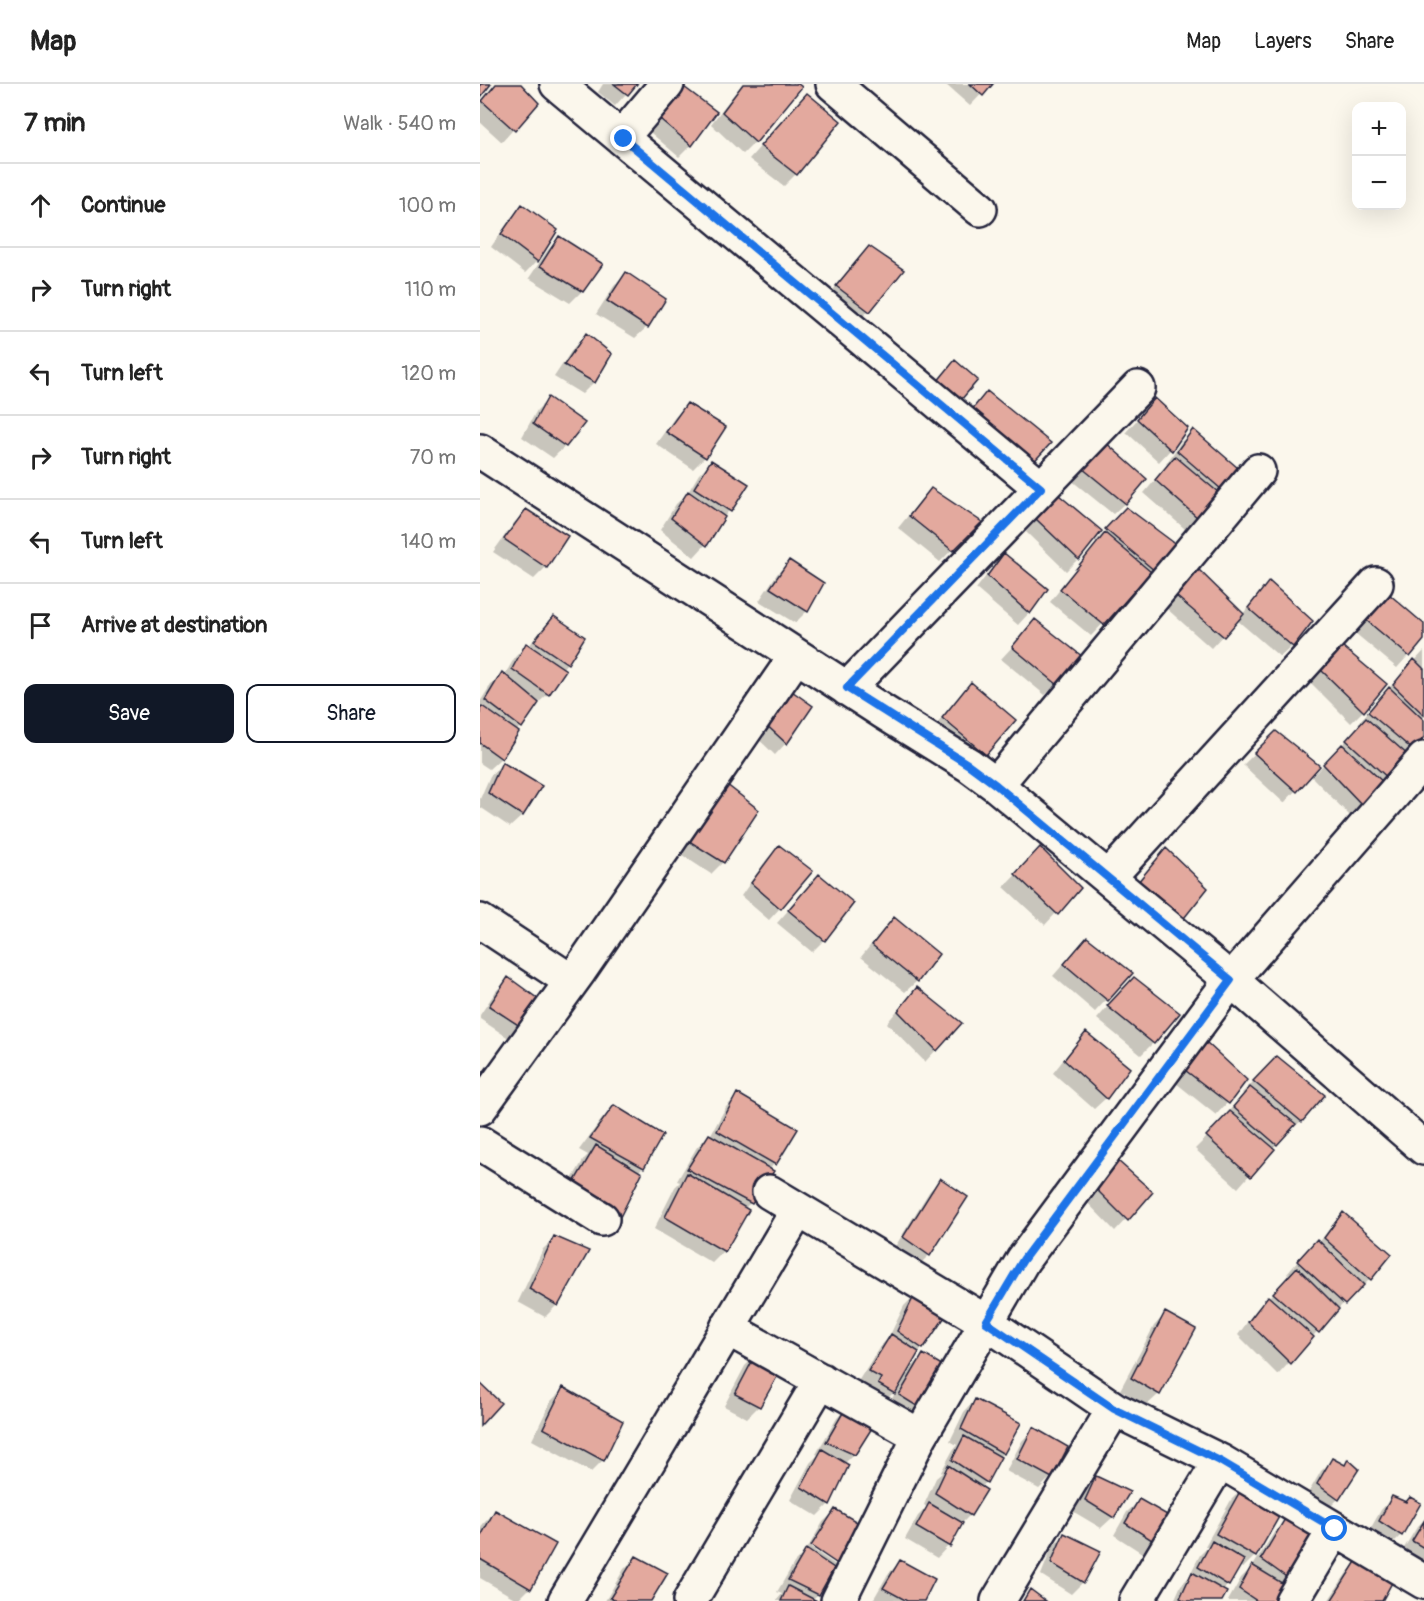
<!DOCTYPE html>
<meta charset="utf-8">
<style>
body{margin:0;font-family:Pangolin,sans-serif;background:#f2f2f2;color:#222}
.controls{position:absolute;right:18px;top:18px;display:grid;overflow:hidden;border-radius:12px;box-shadow:0 6px 24px #0002}
.controls button{width:54px;height:54px;display:grid;place-items:center;padding:0;border:0;border-bottom:2px solid #e0e0e0;background:#fff;color:#222;font:30px sans-serif}
.stop{position:absolute;width:18px;height:18px;margin:-14px;border:4px solid #1a73e8;border-radius:50%;background:#fff}
.stop.end{background:#1a73e8;border-color:#fff;box-shadow:0 2px 6px #0008}
.list{margin:0;padding:0;list-style:none}
h2{display:flex;justify-content:space-between;align-items:center;height:78px;margin:0;padding:0 24px;font-size:26px}
h2 small{font-size:20px;font-weight:400;color:#767676}
.list li{display:grid;grid-template-columns:39px 1fr auto;gap:18px;align-items:center;box-sizing:border-box;height:84px;padding:0 24px;border-top:2px solid #e0e0e0}
.list b{display:block;font-size:22px;white-space:nowrap}
.list em{font-size:20px;font-style:normal;color:#767676}
.actions{display:flex;gap:12px;padding:18px 24px}
.actions a{flex:1;padding:14px 0;border:2px solid #111827;border-radius:12px;text-align:center;font-size:21px;color:#111827}
.actions .main{background:#111827;color:#fff}
.icon{flex:none;width:33px;height:33px;fill:none;stroke:currentColor;stroke-width:2;stroke-linecap:round;stroke-linejoin:round}
.map{position:relative;flex:none;width:944px;height:1517px;overflow:hidden}
header{display:flex;align-items:center;gap:36px;box-sizing:border-box;height:84px;padding:0 30px;background:#fff;border-bottom:2px solid #e0e0e0}
header strong{font-size:28px}
nav{display:flex;gap:33px;margin-inline-start:auto;font-size:21px}
main{display:flex}
aside{flex:1;background:#fff}
.map>svg:first-child{display:block}
</style>
<header>
<strong>Map</strong>
<nav><a>Map</a><a>Layers</a><a>Share</a></nav>
</header>
<main>
<aside>
<h2>7 min<small>Walk · 540 m</small></h2>
<ul class="list">
<li><svg class="icon" aria-label="ahead" viewBox="0 0 24 24"><path d="M12 20V5M6 11l6-6 6 6"/></svg><div><b>Continue</b></div><em>100 m</em></li>
<li><svg class="icon" aria-label="right" viewBox="0 0 24 24"><path d="M7 20v-9h11M14 6l5 5-5 5"/></svg><div><b>Turn right</b></div><em>110 m</em></li>
<li><svg class="icon" aria-label="left" viewBox="0 0 24 24"><path d="M17 20v-9H6M10 6l-5 5 5 5"/></svg><div><b>Turn left</b></div><em>120 m</em></li>
<li><svg class="icon" aria-label="right" viewBox="0 0 24 24"><path d="M7 20v-9h11M14 6l5 5-5 5"/></svg><div><b>Turn right</b></div><em>70 m</em></li>
<li><svg class="icon" aria-label="left" viewBox="0 0 24 24"><path d="M17 20v-9H6M10 6l-5 5 5 5"/></svg><div><b>Turn left</b></div><em>140 m</em></li>
<li><svg class="icon" aria-label="arrive" viewBox="0 0 24 24"><path d="M6 21V4h12l-3 4 3 4H6"/></svg><div><b>Arrive at destination</b></div></li>
</ul>
<div class="actions"><a class="main">Save</a><a>Share</a></div>
</aside>
<div class="map">
<svg width="944" height="1517" viewBox="0 0 944 1517">
<rect width="100%" height="100%" fill="#fbf7ec"/>
<filter id="ink" filterUnits="userSpaceOnUse"><feTurbulence type="fractalNoise" baseFrequency=".0167" numOctaves="2"/><feDisplacementMap in="SourceGraphic" scale="12" xChannelSelector="R" yChannelSelector="G"/><feConvolveMatrix kernelMatrix="1 2 1 2 8 2 1 2 1" color-interpolation-filters="sRGB"/></filter>
<g filter="url(#ink)">
<path fill="#0003" d="M 17,0 L 38,0 L 57,19 L 22,58 L 0,38 L 0,19 Z
M 123,0 L 155,0 L 135,22 L 118,8 Z
M 262,0 L 316,0 L 320,4 L 275,58 L 263,70 L 231,40 Z
M 465,0 L 511,0 L 490,22 Z
M 187,12 L 235,28 L 211,61 L 199,73 L 164,43 Z
M 315,23 L 316,90 L 304,102 L 269,75 Z
M 42,122 L 57,177 L 45,189 L 11,163 L 31,134 Z
M 79,154 L 102,207 L 90,219 L 49,194 L 68,166 Z
M 389,164 L 422,187 L 388,227 L 377,239 L 346,215 L 377,176 Z
M 146,190 L 167,243 L 155,254 L 116,230 L 134,202 Z
M 106,251 L 114,298 L 102,310 L 74,293 L 94,263 Z
M 68,315 L 85,362 L 73,374 L 42,353 L 57,326 Z
M 207,321 L 225,373 L 213,385 L 176,360 L 195,333 Z
M 664,328 L 706,345 L 690,366 L 679,378 L 646,348 Z
M 713,347 L 740,404 L 717,433 L 705,445 L 664,409 L 688,381 L 686,380 L 701,358 Z
M 613,371 L 645,419 L 633,430 L 591,396 Z
M 231,378 L 267,400 L 225,461 L 214,473 L 180,446 L 196,420 L 207,410 L 219,390 Z
M 451,406 L 499,438 L 460,478 L 418,444 L 440,417 Z
M 567,424 L 598,475 L 586,487 L 546,448 Z
M 647,425 L 674,486 L 611,552 L 570,518 L 617,459 L 615,458 Z
M 46,427 L 86,452 L 66,483 L 54,495 L 13,468 L 34,439 Z
M 525,471 L 549,529 L 538,541 L 496,505 L 513,483 Z
M 309,478 L 342,500 L 327,527 L 315,539 L 279,517 L 297,490 Z
M 706,498 L 762,531 L 778,511 L 789,499 L 812,562 L 800,573 L 757,536 L 731,564 L 686,524 Z
M 898,524 L 944,541 L 944,554 L 917,584 L 875,549 Z
M 74,534 L 103,554 L 87,579 L 82,585 L 68,610 L 56,621 L 36,648 L 21,674 L 9,685 L 0,679 L 0,618 L 10,602 L 22,590 L 24,592 L 35,573 L 47,561 L 49,562 L 62,545 Z
M 556,537 L 577,600 L 565,611 L 521,575 Z
M 862,564 L 905,601 L 883,627 L 871,639 L 830,598 Z
M 944,567 L 944,650 L 872,734 L 830,691 L 804,719 L 763,681 L 796,649 L 833,692 L 880,642 L 878,640 L 898,616 Z
M 491,600 L 505,670 L 494,681 L 452,646 L 480,612 Z
M 297,619 L 306,659 L 295,671 L 272,649 Z
M 22,680 L 60,702 L 42,732 L 30,743 L 0,723 L 0,715 L 10,692 Z
M 235,714 L 277,726 L 243,778 L 231,790 L 199,769 Z
M 299,763 L 300,824 L 289,836 L 261,812 L 287,775 Z
M 549,777 L 599,804 L 565,841 L 524,803 Z
M 328,804 L 344,856 L 332,868 L 297,839 Z
M 414,835 L 437,897 L 425,908 L 381,873 L 402,847 Z
M 595,867 L 651,889 L 615,928 L 573,892 Z
M 28,895 L 62,920 L 33,957 L 0,935 L 0,931 L 16,907 Z
M 437,905 L 456,966 L 445,978 L 407,939 L 425,917 Z
M 642,906 L 673,959 L 661,971 L 617,935 Z
M 606,950 L 648,984 L 626,1014 L 614,1025 L 573,989 L 595,961 Z
M 726,960 L 765,996 L 747,1019 L 736,1031 L 691,995 Z
M 797,974 L 821,1037 L 809,1048 L 808,1047 L 758,1104 L 715,1065 L 743,1037 L 742,1036 L 764,1011 L 762,1009 Z
M 258,1011 L 294,1080 L 289,1086 L 270,1119 L 264,1125 L 244,1167 L 232,1179 L 174,1145 L 195,1103 L 200,1098 L 197,1097 L 217,1063 L 229,1051 L 230,1052 L 246,1023 Z
M 134,1023 L 163,1083 L 158,1088 L 79,1117 L 104,1075 L 108,1071 L 99,1066 L 122,1035 Z
M 617,1083 L 670,1109 L 635,1147 L 598,1109 Z
M 460,1096 L 449,1171 L 437,1183 L 413,1166 L 449,1108 Z
M 863,1130 L 910,1170 L 890,1195 L 878,1207 L 877,1206 L 852,1231 L 798,1291 L 758,1251 L 776,1226 L 810,1192 L 807,1190 L 825,1169 L 839,1159 L 852,1141 Z
M 75,1154 L 77,1221 L 65,1233 L 38,1218 L 63,1165 Z
M 436,1210 L 442,1264 L 435,1272 L 426,1289 L 443,1272 L 470,1287 L 435,1339 L 408,1323 L 417,1305 L 402,1320 L 377,1299 L 399,1264 L 409,1253 L 424,1222 Z
M 685,1230 L 679,1310 L 667,1321 L 640,1306 L 674,1242 Z
M 277,1270 L 279,1322 L 267,1334 L 244,1322 L 265,1282 Z
M 83,1305 L 123,1376 L 111,1388 L 52,1356 L 71,1317 Z
M 495,1316 L 523,1369 L 519,1373 L 506,1398 L 501,1404 L 490,1431 L 480,1441 L 468,1462 L 457,1474 L 425,1455 L 438,1432 L 447,1423 L 444,1421 L 456,1394 L 462,1389 L 461,1388 L 473,1366 L 477,1361 L 470,1357 L 484,1328 Z
M 369,1322 L 374,1370 L 364,1380 L 349,1420 L 337,1432 L 310,1416 L 330,1379 L 338,1371 L 336,1370 L 357,1334 Z
M 553,1345 L 571,1393 L 559,1405 L 526,1387 L 542,1357 Z
M 853,1376 L 864,1382 L 868,1377 L 858,1415 L 847,1426 L 826,1413 L 841,1387 Z
M 617,1394 L 633,1433 L 621,1444 L 594,1428 L 605,1406 Z
M 763,1404 L 775,1472 L 763,1484 L 759,1482 L 748,1501 L 742,1507 L 740,1517 L 694,1517 L 701,1501 L 708,1494 L 720,1471 L 728,1463 L 725,1462 L 751,1416 Z
M 912,1414 L 921,1451 L 909,1463 L 888,1449 L 901,1426 Z
M 659,1417 L 674,1457 L 662,1469 L 634,1451 L 647,1428 Z
M 355,1427 L 382,1442 L 358,1481 L 358,1478 L 330,1460 L 343,1438 Z
M 15,1428 L 74,1460 L 50,1504 L 38,1516 L 0,1494 L 0,1446 L 3,1440 Z
M 807,1435 L 842,1456 L 794,1517 L 748,1517 L 761,1494 L 773,1482 L 795,1447 Z
M 944,1436 L 944,1477 L 941,1480 L 921,1469 L 937,1443 Z
M 584,1451 L 619,1468 L 603,1498 L 591,1510 L 561,1491 L 572,1463 Z
M 328,1462 L 357,1482 L 350,1489 L 338,1510 L 332,1516 L 334,1517 L 296,1517 L 302,1510 L 297,1508 L 314,1479 L 323,1470 Z
M 156,1473 L 169,1517 L 125,1517 L 144,1485 Z
M 420,1478 L 443,1517 L 393,1516 L 408,1490 Z
M 878,1478 L 901,1517 L 848,1517 L 866,1490 Z"/>
<path fill="#e3a99e" stroke="#22223b" stroke-width="1.5" d="M 0,0 L 11,0 L 0,14 Z
M 16,0 L 41,0 L 59,19 L 35,47 L 2,17 Z
M 134,0 L 157,0 L 148,11 Z
M 200,0 L 237,28 L 212,62 L 174,30 Z
M 263,0 L 318,0 L 322,3 L 276,59 L 242,28 Z
M 490,0 L 513,0 L 503,12 Z
M 327,9 L 361,37 L 317,91 L 280,62 Z
M 42,120 L 78,146 L 58,178 L 21,150 Z
M 79,152 L 123,180 L 103,208 L 60,182 Z
M 389,162 L 424,186 L 390,228 L 356,202 Z
M 146,188 L 186,215 L 168,244 L 127,217 Z
M 106,249 L 132,270 L 115,299 L 84,281 Z
M 475,276 L 498,296 L 475,323 L 452,304 Z
M 507,307 L 571,359 L 547,385 L 486,333 Z
M 68,313 L 105,339 L 86,363 L 53,340 Z
M 675,314 L 708,344 L 692,367 L 657,335 Z
M 207,319 L 246,343 L 226,374 L 186,348 Z
M 713,345 L 758,384 L 741,405 L 697,367 Z
M 624,357 L 667,395 L 646,420 L 602,384 Z
M 695,372 L 739,409 L 718,434 L 675,396 Z
M 231,376 L 269,400 L 251,428 L 214,404 Z
M 451,404 L 502,438 L 473,467 L 429,432 Z
M 208,407 L 245,433 L 227,462 L 191,434 Z
M 579,411 L 622,447 L 599,476 L 556,435 Z
M 646,423 L 697,461 L 675,487 L 625,445 Z
M 46,425 L 88,452 L 67,484 L 24,455 Z
M 625,449 L 671,488 L 624,541 L 580,505 Z
M 524,469 L 568,505 L 550,530 L 507,492 Z
M 309,476 L 344,499 L 328,528 L 290,504 Z
M 717,484 L 764,530 L 744,553 L 696,512 Z
M 789,497 L 833,537 L 813,563 L 768,524 Z
M 909,510 L 944,540 L 944,556 L 930,573 L 886,536 Z
M 74,532 L 105,553 L 88,580 L 54,557 Z
M 555,535 L 603,573 L 578,601 L 532,563 Z
M 46,559 L 86,586 L 69,611 L 32,585 Z
M 862,562 L 907,600 L 884,628 L 841,586 Z
M 934,575 L 944,585 L 944,631 L 913,601 Z
M 22,588 L 59,619 L 42,644 L 5,616 Z
M 491,598 L 536,636 L 506,671 L 462,634 Z
M 909,603 L 944,636 L 944,653 L 933,666 L 888,628 Z
M 309,605 L 333,622 L 307,660 L 282,637 Z
M 2,622 L 39,648 L 22,675 L 0,659 L 0,624 Z
M 886,634 L 930,673 L 910,696 L 866,656 Z
M 796,647 L 840,682 L 817,708 L 774,669 Z
M 862,660 L 904,699 L 885,724 L 843,680 Z
M 22,678 L 62,702 L 43,732 L 8,709 Z
M 246,700 L 279,726 L 244,779 L 209,757 Z
M 299,761 L 333,787 L 301,825 L 271,799 Z
M 560,763 L 601,804 L 578,831 L 535,790 Z
M 686,764 L 728,804 L 701,838 L 658,798 Z
M 339,790 L 374,819 L 345,857 L 308,826 Z
M 414,833 L 459,870 L 438,898 L 392,861 Z
M 607,853 L 653,889 L 628,917 L 584,880 Z
M 28,893 L 65,920 L 46,946 L 9,922 Z
M 654,893 L 700,929 L 674,960 L 627,922 Z
M 437,903 L 482,939 L 457,967 L 418,927 Z
M 606,948 L 650,984 L 627,1015 L 584,976 Z
M 726,958 L 767,996 L 749,1020 L 701,983 Z
M 797,972 L 845,1011 L 822,1038 L 773,997 Z
M 770,1003 L 816,1040 L 797,1061 L 753,1023 Z
M 257,1009 L 318,1045 L 296,1081 L 237,1047 Z
M 134,1021 L 183,1051 L 164,1084 L 110,1054 Z
M 750,1027 L 795,1065 L 771,1093 L 726,1052 Z
M 229,1050 L 294,1087 L 272,1120 L 207,1085 Z
M 116,1061 L 162,1089 L 138,1137 L 90,1105 Z
M 629,1069 L 673,1108 L 648,1137 L 608,1097 Z
M 207,1089 L 269,1126 L 245,1168 L 185,1133 Z
M 460,1094 L 488,1113 L 450,1172 L 423,1153 Z
M 863,1128 L 912,1170 L 891,1196 L 844,1154 Z
M 74,1152 L 109,1167 L 78,1222 L 49,1205 Z
M 837,1155 L 884,1201 L 865,1221 L 817,1177 Z
M 817,1183 L 859,1225 L 839,1249 L 793,1209 Z
M 436,1208 L 469,1227 L 443,1265 L 417,1247 Z
M 788,1212 L 834,1253 L 811,1280 L 768,1238 Z
M 685,1228 L 716,1245 L 680,1311 L 651,1294 Z
M 411,1250 L 439,1268 L 415,1310 L 398,1300 L 401,1294 L 388,1287 Z
M 277,1268 L 302,1284 L 280,1323 L 255,1310 Z
M 443,1270 L 472,1287 L 448,1329 L 419,1311 Z
M 0,1299 L 21,1319 L 0,1342 Z
M 83,1303 L 143,1337 L 124,1377 L 63,1344 Z
M 495,1315 L 541,1339 L 524,1370 L 481,1345 Z
M 368,1320 L 397,1336 L 375,1371 L 346,1358 Z
M 553,1343 L 588,1363 L 572,1394 L 537,1375 Z
M 484,1352 L 521,1373 L 507,1399 L 472,1376 Z
M 342,1365 L 369,1381 L 350,1421 L 321,1403 Z
M 852,1374 L 865,1381 L 868,1375 L 879,1385 L 859,1416 L 837,1400 Z
M 468,1381 L 507,1406 L 491,1432 L 455,1409 Z
M 616,1392 L 650,1408 L 634,1434 L 605,1416 Z
M 763,1402 L 804,1424 L 776,1473 L 736,1450 Z
M 912,1412 L 926,1418 L 930,1413 L 941,1419 L 922,1452 L 899,1437 Z
M 659,1415 L 689,1432 L 675,1458 L 645,1439 Z
M 449,1419 L 483,1439 L 470,1463 L 436,1443 Z
M 355,1425 L 384,1442 L 359,1481 L 331,1462 Z
M 15,1426 L 76,1460 L 51,1505 L 0,1475 L 0,1454 Z
M 806,1433 L 844,1456 L 816,1500 L 781,1475 Z
M 944,1437 L 944,1464 L 932,1457 Z
M 584,1449 L 621,1467 L 604,1499 L 571,1479 Z
M 732,1457 L 764,1476 L 749,1502 L 718,1483 Z
M 326,1465 L 354,1484 L 339,1511 L 308,1496 Z
M 156,1472 L 188,1489 L 171,1517 L 136,1517 L 130,1514 Z
M 420,1476 L 455,1495 L 444,1517 L 427,1517 L 403,1504 Z
M 877,1476 L 915,1493 L 902,1517 L 851,1517 Z
M 772,1481 L 805,1501 L 795,1517 L 777,1517 L 759,1505 Z
M 712,1488 L 747,1508 L 742,1517 L 705,1517 L 700,1514 Z
M 308,1502 L 337,1517 L 301,1517 Z
M 550,1505 L 566,1517 L 543,1517 Z"/>
<g fill="none" stroke-linecap="round" stroke-linejoin="round">
<defs>
<path id="minor" d="M 77,0 L 561,404
M 353,0 L 500,125
M 142,53 L 187,0
M 0,367 L 405,629 L 489,681 L 516,701 L 757,901 L 944,1064
M 367,605 L 658,304
M 516,701 L 778,387
M 628,794 L 896,500
M 0,837 L 91,897
M 0,1024 L 100,886 L 316,572
M 0,1059 L 122,1135
M 289,1108 L 506,1238 L 634,1325 L 740,1377 L 944,1498
M 247,1244 L 440,1352
M 85,1517 L 318,1126
M 210,1517 L 341,1296
M 358,1517 L 440,1352 L 543,1176 L 751,896 L 944,675
M 518,1517 L 634,1325
M 656,1517 L 740,1377
M 812,1517 L 855,1445"/>
</defs>
<use href="#minor" stroke="#22223b" stroke-width="38"/>
<use href="#minor" stroke="#fbf7ec" stroke-width="33"/>
</g>
</g>
<g fill="none" stroke-linecap="round" stroke-linejoin="round" filter="url(#ink)">
<path stroke="#1a73e8" stroke-width="8" d="M 144,55 L 561,404 L 367,604 L 489,681 L 516,701 L 751,896 L 543,1176 L 506,1238 L 634,1325 L 740,1377 L 855,1445"/>
</g>
</svg>
<div class="controls">
<button>+</button>
<button>−</button>
</div>
<div class="stop" style="left:855px;top:1445px"></div>
<div class="stop end" style="left:144px;top:55px"></div>
</div>
</main>
